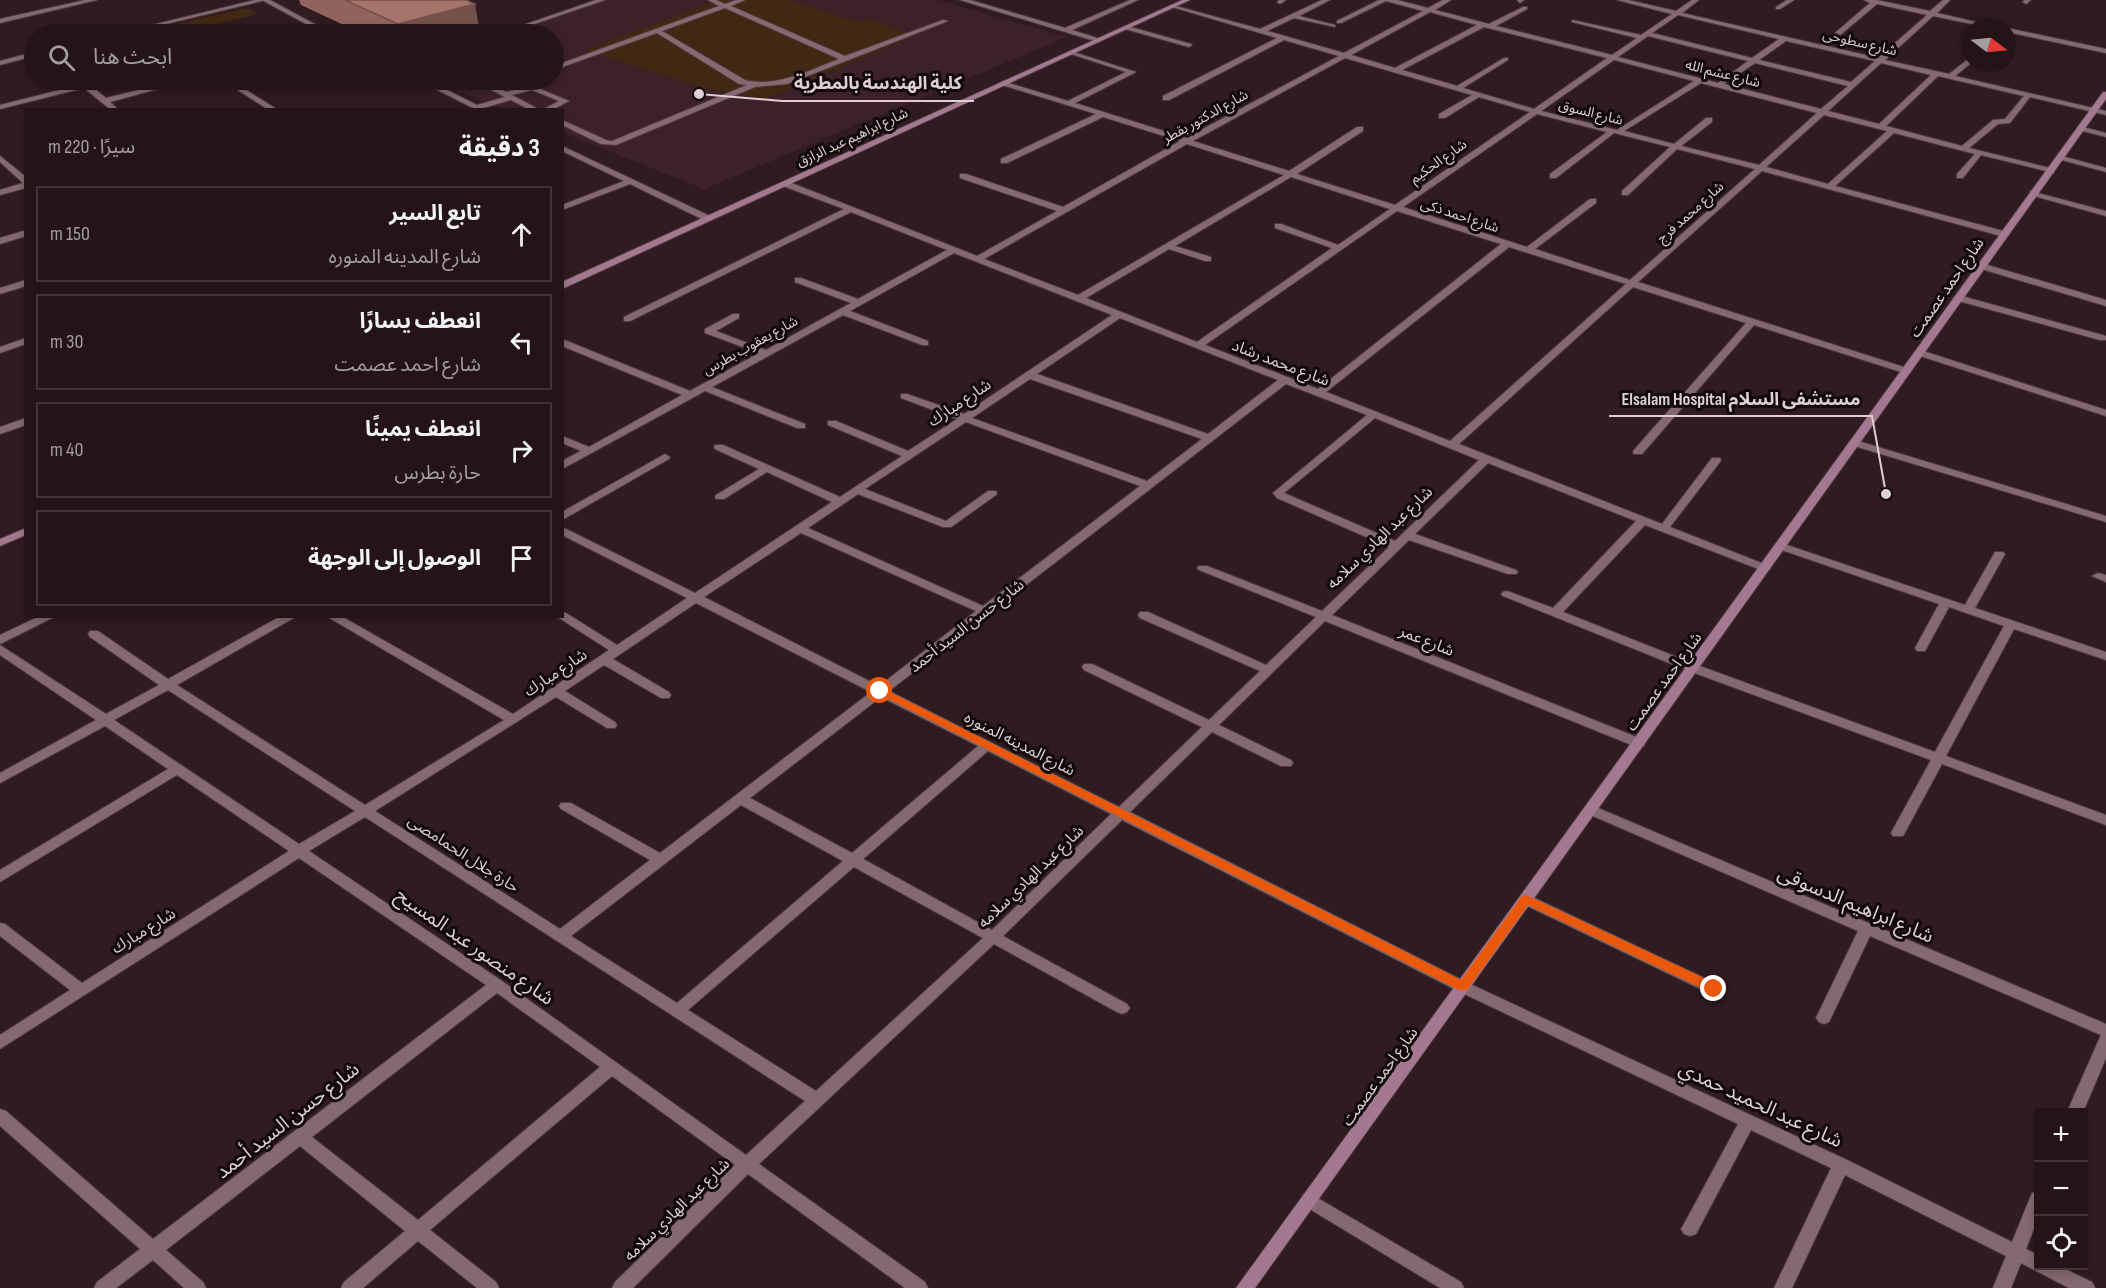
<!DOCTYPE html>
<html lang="ar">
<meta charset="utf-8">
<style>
body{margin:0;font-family:"Sofia Sans Condensed","Noto Sans Arabic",sans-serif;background:#2c1d21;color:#f1f3f6;direction:rtl}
.controls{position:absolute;right:18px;bottom:18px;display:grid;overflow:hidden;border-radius:0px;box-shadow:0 3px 9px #0003}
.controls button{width:54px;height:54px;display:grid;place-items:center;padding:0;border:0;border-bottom:2px solid #413337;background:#241418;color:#f1f3f6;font:30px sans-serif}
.compass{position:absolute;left:1962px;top:18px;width:54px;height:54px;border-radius:50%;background:#241418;box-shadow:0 3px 9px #0003;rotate:106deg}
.stop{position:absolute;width:18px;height:18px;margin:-14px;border:4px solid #ea580c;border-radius:50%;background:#fff}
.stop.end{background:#ea580c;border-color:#fff;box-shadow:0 2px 6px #0008}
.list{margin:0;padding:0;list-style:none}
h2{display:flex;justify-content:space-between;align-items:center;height:78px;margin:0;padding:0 24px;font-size:26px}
h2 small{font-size:20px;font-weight:400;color:#a39ea2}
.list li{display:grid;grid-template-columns:39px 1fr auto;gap:18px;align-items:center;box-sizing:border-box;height:96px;margin:0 12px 12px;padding:0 12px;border:2px solid #413337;border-radius:0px}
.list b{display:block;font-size:22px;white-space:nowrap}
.list p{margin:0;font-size:20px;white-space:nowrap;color:#a39ea2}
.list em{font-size:20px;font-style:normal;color:#a39ea2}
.icon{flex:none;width:33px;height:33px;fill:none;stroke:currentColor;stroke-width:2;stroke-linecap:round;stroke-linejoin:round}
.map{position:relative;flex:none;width:2106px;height:1288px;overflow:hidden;direction:ltr}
.search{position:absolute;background:#241418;box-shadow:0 3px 9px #0003;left:24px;top:24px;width:540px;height:66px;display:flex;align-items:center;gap:15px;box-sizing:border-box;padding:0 21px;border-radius:33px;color:#a39ea2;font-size:22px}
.panel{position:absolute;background:#241418;box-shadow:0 3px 9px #0003;left:24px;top:108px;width:540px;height:510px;border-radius:0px;direction:rtl}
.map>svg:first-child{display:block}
</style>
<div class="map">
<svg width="2106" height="1288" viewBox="0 0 2106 1288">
<rect width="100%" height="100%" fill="#301b20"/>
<path fill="#3d2128" d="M 604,0 L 938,0 L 1067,37 L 704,189 L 563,133 L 562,110 L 504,109 L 429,80 L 554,80 L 554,34 L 496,34 Z"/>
<path fill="#412812" d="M 719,0 L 789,0 L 856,22 L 872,20 L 914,36 L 765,99 L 704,88 L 585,50 Z
M 247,8 L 257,14 L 179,34 L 132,34 Z"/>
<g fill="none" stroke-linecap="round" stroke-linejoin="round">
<defs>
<path id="service" d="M 596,0 L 605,0 L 505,34 L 497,34 Z
M 708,0 L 716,0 L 725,4 L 736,0 L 745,0 L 731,6 L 845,56 L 943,20 L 948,21 L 787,84 L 755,87 L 616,145 L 601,144 L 562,125 L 562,120 L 606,140 L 612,141 L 747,85 L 739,84 L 657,33 L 554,70 L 554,66 L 719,6 ZM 725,8 L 839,59 C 810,70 776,88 745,80 L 662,31 Z
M 472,80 L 481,80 L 495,87 L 516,80 L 524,80 L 524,82 L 501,89 L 506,92 L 533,86 L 569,101 L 552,110 L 542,110 L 559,101 L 532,90 L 512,95 L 540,110 L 530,110 L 511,100 L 480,109 L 476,107 L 477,105 L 505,97 Z"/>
<path id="minor" d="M 85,0 L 97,0 L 0,23 L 0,19 Z
M 262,0 L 270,0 L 333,34 L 326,34 L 313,28 L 286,34 L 277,34 L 278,33 L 308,25 Z
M 960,0 L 970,0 L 1065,28 L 1130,0 L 1138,0 L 1072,30 L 1100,39 L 1101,40 L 1098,42 Z
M 1279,0 L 1286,0 L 1280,4 L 1277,2 Z
M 1322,0 L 1330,0 L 1299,16 L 1335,25 L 1335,27 L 1294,18 L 1267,31 L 1344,53 L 1423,11 L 1386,1 L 1341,23 L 1337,23 L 1337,21 L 1379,0 L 1397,0 L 1428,8 L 1443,0 L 1451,0 L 1435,10 L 1489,24 L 1523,7 L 1527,7 L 1527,9 L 1496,26 L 1612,55 L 1637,38 L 1572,22 L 1572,20 L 1641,35 L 1672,14 L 1617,0 L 1628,0 L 1676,11 L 1692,0 L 1699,0 L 1682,13 L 1821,45 L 1870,3 L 1864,0 L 1876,0 L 1930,11 L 1943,0 L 1950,0 L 1937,13 L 1998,27 L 1986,27 L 1933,16 L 1885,60 L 1949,74 L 1971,57 L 1971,63 L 1955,76 L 2106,111 L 2106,115 L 2030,97 L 2010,123 L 1998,124 L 1969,148 L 2054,169 L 2054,173 L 1981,155 L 1963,178 L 1957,178 L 1957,174 L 1975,154 L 1894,133 L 1835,186 L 2007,232 L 2007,236 L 2001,236 L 1762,171 L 1638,282 L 1910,369 L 1910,373 L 1904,373 L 1754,325 L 1642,454 L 1634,454 L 1633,452 L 1634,450 L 1746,323 L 1633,287 L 1459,444 L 1662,524 L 1712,458 L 1720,458 L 1721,460 L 1720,462 L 1670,527 L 1769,566 L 1771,568 L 1769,570 L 1761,570 L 1645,525 L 1563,612 L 1697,665 L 1935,752 L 2004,626 L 1949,607 L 1925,651 L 1917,651 L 1915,648 L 1939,604 L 1776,548 L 1774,546 L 1780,543 L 1784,544 L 1965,605 L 1995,552 L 2003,552 L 2005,554 L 1975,608 L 2106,652 L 2106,660 L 2014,629 L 1946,756 L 2106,815 L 2106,825 L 1942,764 L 1903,836 L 1893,836 L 1891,833 L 1931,760 L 1689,671 L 1503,596 L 1501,594 L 1503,592 L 1507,591 L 1553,608 L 1636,521 L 1488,463 L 1415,534 L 1516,570 L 1518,572 L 1516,574 L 1508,574 L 1409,540 L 1332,615 L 1644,740 L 1645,743 L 1644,746 L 1634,746 L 1325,621 L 1219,725 L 1291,760 L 1293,763 L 1291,766 L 1281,766 L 1212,732 L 1130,812 L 1468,983 L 1847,1160 L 2012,1242 L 2032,1193 L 2038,1191 L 2038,1218 L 2026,1249 L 2038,1255 L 2038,1266 L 2059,1266 L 2092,1282 L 2095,1288 L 2069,1288 L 2021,1263 L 2011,1288 L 1993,1288 L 2006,1256 L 1845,1175 L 1792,1288 L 1774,1288 L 1831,1168 L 1751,1130 L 1696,1234 L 1690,1236 L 1684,1234 L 1681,1229 L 1684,1224 L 1738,1124 L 1458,991 L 1122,820 L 1003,936 L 1127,1004 L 1130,1008 L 1127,1012 L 1122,1014 L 1117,1012 L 994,944 L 759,1164 L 925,1282 L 928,1288 L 905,1288 L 748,1174 L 633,1288 L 612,1288 L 615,1282 L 735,1165 L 612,1076 L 430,1230 L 496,1282 L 499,1288 L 477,1288 L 418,1241 L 363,1288 L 341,1288 L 344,1282 L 405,1231 L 300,1146 L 166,1250 L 203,1282 L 206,1288 L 184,1288 L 153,1260 L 116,1288 L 94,1288 L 97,1282 L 140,1249 L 0,1126 L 0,1109 L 6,1111 L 153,1239 L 486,985 L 299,858 L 0,1049 L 0,1035 L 70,990 L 0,936 L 0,923 L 5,924 L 82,983 L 289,851 L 177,775 L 0,882 L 0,870 L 168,769 L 105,726 L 0,783 L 0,773 L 96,720 L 0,655 L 0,645 L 106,714 L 159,685 L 90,637 L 88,634 L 90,631 L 98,631 L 168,679 L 281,616 L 297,616 L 177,685 L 365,805 L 504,720 L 326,616 L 341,616 L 513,714 L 609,650 L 556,616 L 562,616 L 562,613 L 566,613 L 617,645 L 687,598 L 562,535 L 562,527 L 695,593 L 832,502 L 767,472 L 724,499 L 716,499 L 715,497 L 716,495 L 759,469 L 715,449 L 714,447 L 715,445 L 723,445 L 840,497 L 902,456 L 828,425 L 828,421 L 836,421 L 908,451 L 957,419 L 901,398 L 901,394 L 907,394 L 964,414 L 1112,315 L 954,253 L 850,311 L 928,341 L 928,345 L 922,345 L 843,315 L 712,387 L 805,424 L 805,428 L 797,428 L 705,391 L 562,469 L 562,461 L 581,451 L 562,443 L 562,436 L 589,447 L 682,395 L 562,346 L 562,339 L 690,391 L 759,353 L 705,333 L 705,329 L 733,314 L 739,314 L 739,318 L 716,331 L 766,350 L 851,303 L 795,282 L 795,278 L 801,278 L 858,299 L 947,250 L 851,212 L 630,321 L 624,321 L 624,317 L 844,209 L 783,186 L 783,182 L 789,182 L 977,256 L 1057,211 L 960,178 L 960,174 L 966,174 L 1063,207 L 1180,141 L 1103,117 L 1007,163 L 1001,163 L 1001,159 L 1096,114 L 1002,85 L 1002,81 L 1068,101 L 1126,72 L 1068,53 L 1073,52 L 1136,72 L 1075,103 L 1186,138 L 1339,56 L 1284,40 L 1169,100 L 1163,100 L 1163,96 L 1277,38 L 1172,7 L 1172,5 L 1260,29 ZM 1877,4 L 1927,15 L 1878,58 L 1827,46 ZM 1430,12 L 1477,25 L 1395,68 L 1351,55 ZM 1678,15 L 1779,39 L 1752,58 L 1652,33 ZM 1484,27 L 1607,58 L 1534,109 L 1463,88 L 1508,60 L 1508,58 L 1504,58 L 1457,86 L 1402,70 ZM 1648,36 L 1748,61 L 1718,83 L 1618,57 ZM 1786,41 L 1875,61 L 1851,82 L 1759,60 ZM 1345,58 L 1472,95 L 1439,114 L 1439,118 L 1445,118 L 1479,97 L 1530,112 L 1395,205 L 1297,174 L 1363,131 L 1363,127 L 1357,127 L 1289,171 L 1193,141 ZM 1614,60 L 1694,81 L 1617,130 L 1541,111 ZM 1755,63 L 1848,86 L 1821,109 L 1724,84 ZM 1881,63 L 1931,75 L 1879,124 L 1828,111 ZM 1938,76 L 2024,96 L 2005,119 L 1993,120 L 1962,146 L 1886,126 ZM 1701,83 L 1817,113 L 1759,165 L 1681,146 L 1712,122 L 1712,118 L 1706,118 L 1674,144 L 1624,131 ZM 1537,114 L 1607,132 L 1550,174 L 1550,178 L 1556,178 L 1614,133 L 1670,147 L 1622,191 L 1622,195 L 1628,195 L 1677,149 L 1755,169 L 1630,280 L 1535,249 L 1596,203 L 1596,199 L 1590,199 L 1527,247 L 1403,207 ZM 1824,115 L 1887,131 L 1828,184 L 1766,167 ZM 1187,144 L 1284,175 L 1078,295 L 984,259 ZM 1291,177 L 1390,209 L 1338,245 L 1281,224 L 1275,224 L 1275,228 L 1332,248 L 1197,342 L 1086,298 L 1169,249 L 1205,261 L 1211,261 L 1211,257 L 1175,246 ZM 1397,211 L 1501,244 L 1318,389 L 1205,345 ZM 1509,247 L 1626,284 L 1450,441 L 1326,392 ZM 1120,318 L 1278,380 L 1208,434 L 1037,374 ZM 1030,379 L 1202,439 L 1147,481 L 972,418 ZM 1286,384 L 1367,415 L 1273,493 L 1277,498 L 1389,547 L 1322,611 L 1207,566 L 1199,566 L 1197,568 L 1199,570 L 1316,617 L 1266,665 L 1148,612 L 1140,612 L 1138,615 L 1140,618 L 1260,671 L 1209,720 L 1092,664 L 1084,664 L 1082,667 L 1084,670 L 1202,727 L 1119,807 L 889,691 ZM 1375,418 L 1479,460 L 1395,541 L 1284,493 ZM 966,422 L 1140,486 L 983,606 L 808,528 L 858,494 L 943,527 L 951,527 L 996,495 L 997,493 L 996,491 L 988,491 L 946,521 L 865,489 ZM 801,533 L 976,611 L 879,686 L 704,597 ZM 696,603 L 871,692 L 660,853 L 571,803 L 561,803 L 559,806 L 561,809 L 650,860 L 560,929 L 375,811 L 556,697 L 607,728 L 615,728 L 617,725 L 615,722 L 565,691 L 604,665 L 661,698 L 669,698 L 671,695 L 669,692 L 613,659 ZM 168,690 L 355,811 L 299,844 L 114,720 ZM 881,697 L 978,746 L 852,853 L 750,798 ZM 988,751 L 1111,814 L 992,930 L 863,859 ZM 741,805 L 843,861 L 677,1003 L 571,936 ZM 365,817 L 805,1101 L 746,1155 L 502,981 L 309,851 ZM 854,867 L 983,938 L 816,1091 L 688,1010 ZM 497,993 L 600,1067 L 418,1220 L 312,1137 Z
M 1517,0 L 1524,0 L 1520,3 Z
M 1787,0 L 1794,0 L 1780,9 L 1776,9 L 1776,7 Z
M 2024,0 L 2031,0 L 2026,4 L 2023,2 Z
M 1127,26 L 1191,44 L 1192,45 L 1189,47 L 1125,29 L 1124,28 Z
M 2007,28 L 2106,49 L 2106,53 L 2007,32 Z
M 100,80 L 110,80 L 91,86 L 106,98 L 180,80 L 191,80 L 110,102 L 119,110 L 111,110 L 84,88 L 0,109 L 0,105 Z
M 222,80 L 230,80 L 278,110 L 269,110 Z
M 418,80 L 427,80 L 487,110 L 477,110 Z
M 2079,126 L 2106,133 L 2106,137 L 2079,130 Z
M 562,146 L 712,217 L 713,219 L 706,221 L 630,184 L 562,210 L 562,205 L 624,181 L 562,151 Z
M 2058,155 L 2106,168 L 2106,172 L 2058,159 Z
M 0,156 L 26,177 L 26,188 L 0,195 L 0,190 L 23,183 L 0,162 Z
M 2030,191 L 2106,211 L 2106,216 L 2030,195 Z
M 23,231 L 26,231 L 26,236 L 0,244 L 0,238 Z
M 1981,263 L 2106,300 L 2106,306 L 1978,268 L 1977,266 Z
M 26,280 L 26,286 L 0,294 L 0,288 Z
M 1958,295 L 2106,336 L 2106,340 L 2100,340 L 1955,300 L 1953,298 Z
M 26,338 L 26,344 L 0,353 L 0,347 Z
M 1920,350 L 2106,410 L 2106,416 L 1917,355 L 1915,353 Z
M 26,418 L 26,425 L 0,434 L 0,427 Z
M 1855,440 L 2106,516 L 2106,522 L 1851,445 L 1850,443 L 1851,441 Z
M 665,454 L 670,457 L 669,459 L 562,520 L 562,512 Z
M 2098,573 L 2106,575 L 2106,582 L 2092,576 Z
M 40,616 L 56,616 L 0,644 L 0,635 Z
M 1591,805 L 2106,1024 L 2106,1058 L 2083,1112 L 2067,1112 L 2101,1035 L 1870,936 L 1829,1022 L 1824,1024 L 1819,1022 L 1816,1018 L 1858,931 L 1586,813 L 1584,810 L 1586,807 Z
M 1526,894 L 1719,985 L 1721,989 L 1719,993 L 1714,995 L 1709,993 L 1521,903 L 1519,899 L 1521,895 Z
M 1309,1193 L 1461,1282 L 1464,1288 L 1440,1288 L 1303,1205 L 1301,1200 L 1303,1195 Z"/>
<path id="tertiary" d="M 255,0 L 266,0 L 124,34 L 115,34 Z
M 34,52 L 34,56 L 0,65 L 0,61 Z"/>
<path id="secondary" d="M 1182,0 L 1190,0 L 562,289 L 562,282 Z
M 2103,92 L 2106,92 L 2106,99 L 1255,1288 L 1236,1288 Z
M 26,528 L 26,535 L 0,546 L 0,539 Z"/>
</defs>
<use href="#service" stroke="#4b3a3e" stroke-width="2"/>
<use href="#minor" stroke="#4b3a3e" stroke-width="2"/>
<use href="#tertiary" stroke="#4b3a3e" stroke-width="2"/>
<use href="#secondary" stroke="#4b3a3e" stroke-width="2"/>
<use href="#service" fill="#846a70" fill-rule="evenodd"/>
<use href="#minor" fill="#846a70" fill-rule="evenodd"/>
<use href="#tertiary" fill="#846a70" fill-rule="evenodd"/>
<use href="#secondary" fill="#a47890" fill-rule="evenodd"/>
</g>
<path fill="#90645c" d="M 299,0 L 466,0 L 480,33 L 476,34 L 363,34 L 301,5 Z"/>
<path fill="#75514b" d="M 475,4 L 480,33 L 476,34 L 401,34 L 398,24 Z"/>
<path fill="#a7746b" stroke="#75514b" stroke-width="1.5" d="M 345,0 L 466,0 L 475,4 L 398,24 Z"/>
<path fill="#ea580c" d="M 877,689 L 884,689 L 1461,980 L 1522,896 L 1526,895 L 1719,985 L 1720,989 L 1719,992 L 1710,992 L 1528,905 L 1467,990 L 1459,990 L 877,693 Z"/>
<g text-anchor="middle" stroke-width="6" stroke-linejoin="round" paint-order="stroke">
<g font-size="14" fill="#decfd2" stroke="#12090b">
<text transform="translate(1860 42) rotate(13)" y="5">شارع سطوحى</text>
<text transform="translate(1723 73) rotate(14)" y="5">شارع عشم الله</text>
<text transform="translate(1591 112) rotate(14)" y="5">شارع السوق</text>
<text transform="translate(1205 116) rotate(-29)" y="5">شارع الدكتور بقطر</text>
<text transform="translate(852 137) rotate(-25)" y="5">شارع ابراهيم عبد الرازق</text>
<text transform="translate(1438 161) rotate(-35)" y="5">شارع الحكيم</text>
<text transform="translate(1690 212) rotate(-42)" y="5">شارع محمد فرج</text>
<text transform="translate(1460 215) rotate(18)" y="5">شارع احمد ذكى</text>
<text transform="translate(750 345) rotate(-29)" y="5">شارع يعقوب بطرس</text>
</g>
<g font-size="16" fill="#decfd2" stroke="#12090b">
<text transform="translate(1946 287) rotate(-55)" y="6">شارع احمد عصمت</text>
<text transform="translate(1281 362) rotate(21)" y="6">شارع محمد رشاد</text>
<text transform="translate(959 402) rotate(-34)" y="6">شارع مبارك</text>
<text transform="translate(1379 537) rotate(-44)" y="6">شارع عبد الهادي سلامه</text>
<text transform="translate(966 625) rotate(-38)" y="6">شارع حسن السيد أحمد</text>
<text transform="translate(1427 640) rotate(22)" y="6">شارع عمر</text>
<text transform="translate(555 672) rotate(-34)" y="6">شارع مبارك</text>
<text transform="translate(1663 681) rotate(-54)" y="6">شارع احمد عصمت</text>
<text transform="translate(1020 743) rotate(27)" y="6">شارع المدينه المنوره</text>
<text transform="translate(464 853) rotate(33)" y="6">حارة جلال الحمامصى</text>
<text transform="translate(1030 876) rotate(-44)" y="6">شارع عبد الهادي سلامه</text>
<text transform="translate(143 930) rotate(-32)" y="6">شارع مبارك</text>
<text transform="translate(1379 1076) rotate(-54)" y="6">شارع احمد عصمت</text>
<text transform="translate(676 1209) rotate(-44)" y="6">شارع عبد الهادي سلامه</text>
</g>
<g font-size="20" fill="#decfd2" stroke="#12090b">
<text transform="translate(1856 904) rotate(23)" y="7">شارع ابراهيم الدسوقى</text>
<text transform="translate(475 946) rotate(35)" y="7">شارع منصور عبد المسيح</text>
<text transform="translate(1761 1104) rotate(25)" y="7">شارع عبد الحميد حمدي</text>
<text transform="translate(287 1120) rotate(-38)" y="7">شارع حسن السيد أحمد</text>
</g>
</g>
<path fill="none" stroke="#decfd2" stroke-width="2" d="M699 94L782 101H974M1886 494L1872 416H1609"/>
<g fill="#decfd2" stroke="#12090b" stroke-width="2">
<circle cx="699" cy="94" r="6"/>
<circle cx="1886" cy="494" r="6"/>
</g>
<g font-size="18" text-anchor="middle" font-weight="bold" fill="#decfd2" stroke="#12090b" stroke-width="6" stroke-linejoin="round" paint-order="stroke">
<text x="878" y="89">كلية الهندسة بالمطرية</text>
<text x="1741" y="405">Elsalam Hospital مستشفى السلام</text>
</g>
</svg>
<div class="controls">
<button>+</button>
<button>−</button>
<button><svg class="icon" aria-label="locate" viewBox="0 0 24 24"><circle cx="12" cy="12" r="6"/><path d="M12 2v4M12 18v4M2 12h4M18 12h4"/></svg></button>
</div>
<svg class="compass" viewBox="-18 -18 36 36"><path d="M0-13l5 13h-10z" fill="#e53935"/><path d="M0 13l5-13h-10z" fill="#a39ea2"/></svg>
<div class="stop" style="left:880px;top:691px"></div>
<div class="stop end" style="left:1714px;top:989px"></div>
<div class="search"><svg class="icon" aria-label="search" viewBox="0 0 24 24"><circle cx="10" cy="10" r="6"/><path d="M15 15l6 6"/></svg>ابحث هنا</div>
<section class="panel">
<h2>3 دقيقة<small>سيرًا · 220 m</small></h2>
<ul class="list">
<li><svg class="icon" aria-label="ahead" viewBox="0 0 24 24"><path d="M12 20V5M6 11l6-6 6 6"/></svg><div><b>تابع السير</b><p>شارع المدينه المنوره</p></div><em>150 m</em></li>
<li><svg class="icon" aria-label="left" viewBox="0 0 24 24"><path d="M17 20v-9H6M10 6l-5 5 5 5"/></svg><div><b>انعطف يسارًا</b><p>شارع احمد عصمت</p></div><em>30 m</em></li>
<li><svg class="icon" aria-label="right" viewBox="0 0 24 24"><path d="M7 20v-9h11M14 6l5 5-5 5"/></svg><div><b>انعطف يمينًا</b><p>حارة بطرس</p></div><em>40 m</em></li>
<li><svg class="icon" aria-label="arrive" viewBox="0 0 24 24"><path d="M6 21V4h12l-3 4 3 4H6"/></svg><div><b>الوصول إلى الوجهة</b></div></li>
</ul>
</section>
</div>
